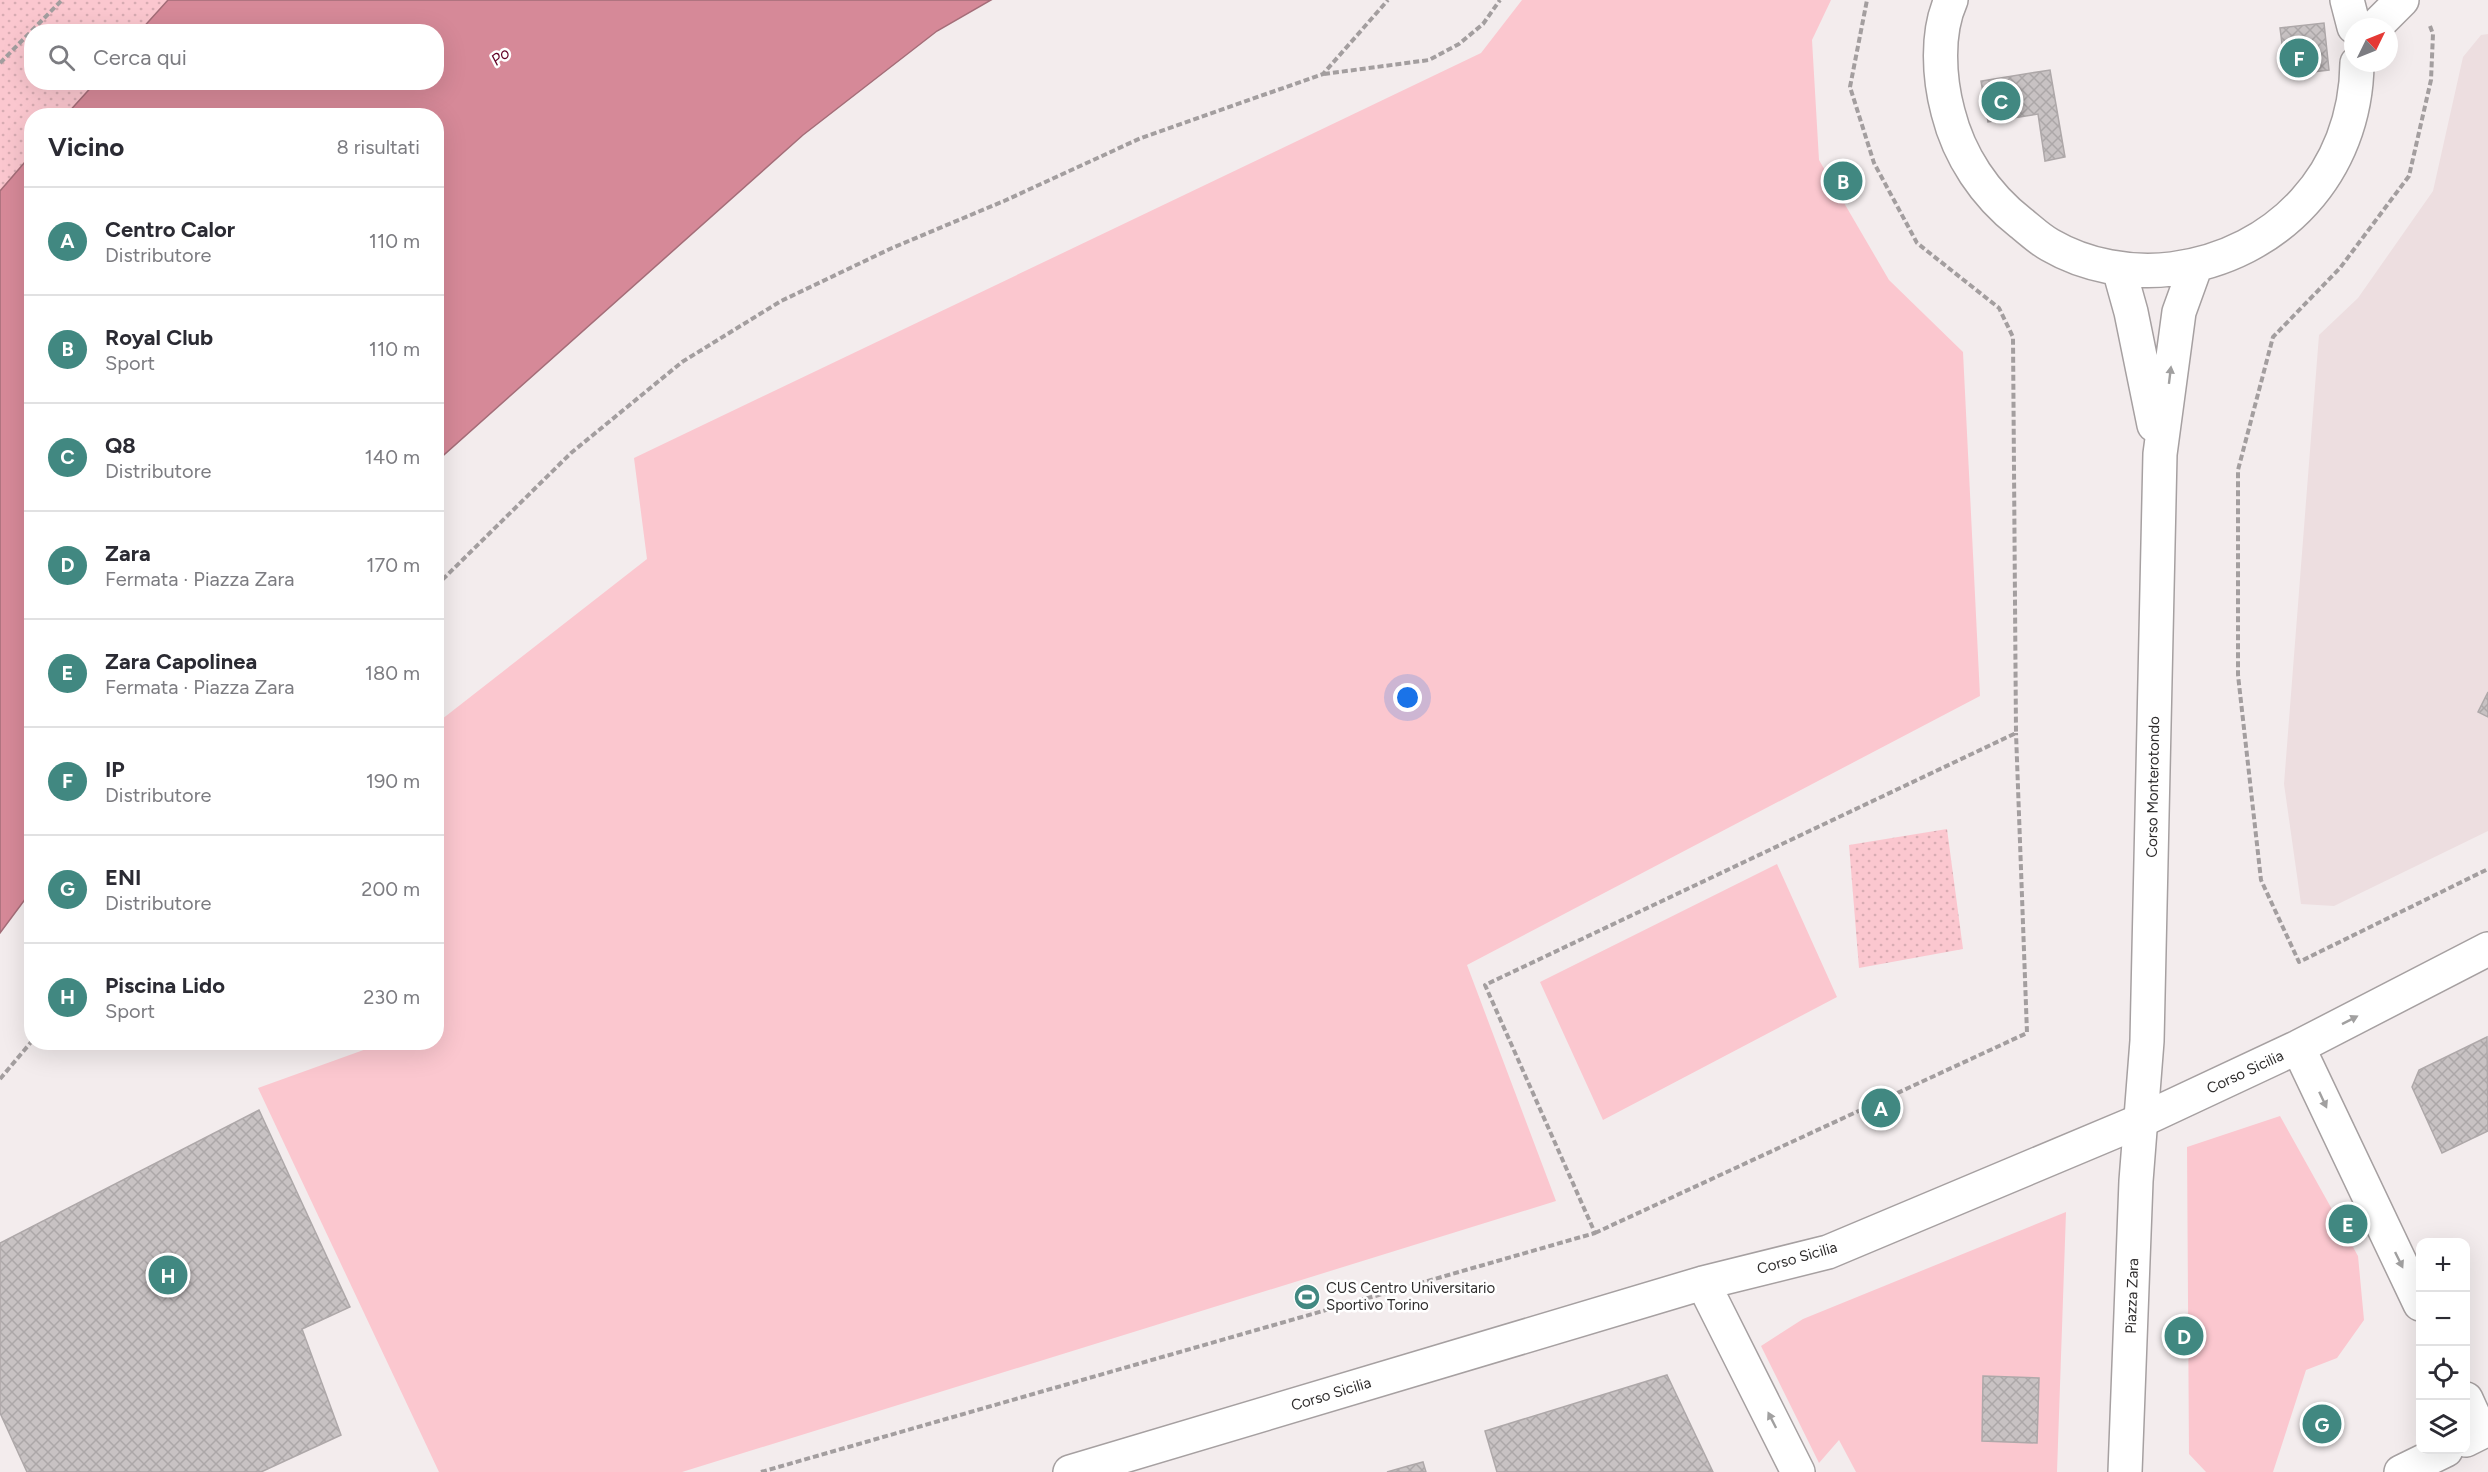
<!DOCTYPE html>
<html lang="it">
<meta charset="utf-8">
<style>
body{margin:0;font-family:Figtree,sans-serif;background:#f7f7f7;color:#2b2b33}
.controls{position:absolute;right:18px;bottom:18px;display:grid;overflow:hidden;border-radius:12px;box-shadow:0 6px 24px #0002}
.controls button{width:54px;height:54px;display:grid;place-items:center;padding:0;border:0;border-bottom:2px solid #e1e1e2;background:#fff;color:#2b2b33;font:30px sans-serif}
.compass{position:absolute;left:2344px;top:18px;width:54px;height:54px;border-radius:50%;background:#fff;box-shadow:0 6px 24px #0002;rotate:47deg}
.you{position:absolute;left:1408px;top:698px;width:21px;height:21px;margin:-15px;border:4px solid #fff;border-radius:50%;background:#1a73e8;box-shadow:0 0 0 9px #1a73e833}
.badge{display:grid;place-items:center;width:39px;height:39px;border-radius:50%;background:#418881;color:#fff;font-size:20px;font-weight:700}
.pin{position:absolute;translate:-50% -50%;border:3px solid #fff;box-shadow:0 2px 6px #0006}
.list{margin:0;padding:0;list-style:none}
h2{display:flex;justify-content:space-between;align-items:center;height:78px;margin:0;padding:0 24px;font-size:26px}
h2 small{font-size:20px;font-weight:400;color:#7c7c81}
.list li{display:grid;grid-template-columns:39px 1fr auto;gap:18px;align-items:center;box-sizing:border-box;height:108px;padding:0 24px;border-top:2px solid #e1e1e2}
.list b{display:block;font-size:22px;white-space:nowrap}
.list p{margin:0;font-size:20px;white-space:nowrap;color:#7c7c81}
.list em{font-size:20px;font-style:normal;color:#7c7c81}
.icon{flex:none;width:33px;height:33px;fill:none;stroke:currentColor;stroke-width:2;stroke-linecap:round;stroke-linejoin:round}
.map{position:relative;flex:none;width:2488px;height:1472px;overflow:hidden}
.search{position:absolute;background:#fff;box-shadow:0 6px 24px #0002;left:24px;top:24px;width:420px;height:66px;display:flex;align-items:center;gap:15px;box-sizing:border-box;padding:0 21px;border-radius:24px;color:#7c7c81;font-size:22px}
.panel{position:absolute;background:#fff;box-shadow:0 6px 24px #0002;left:24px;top:108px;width:420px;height:942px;border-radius:24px}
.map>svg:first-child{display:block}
</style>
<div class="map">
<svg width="2488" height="1472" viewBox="0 0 2488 1472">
<defs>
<pattern id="park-dots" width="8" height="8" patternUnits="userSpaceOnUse" patternTransform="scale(1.5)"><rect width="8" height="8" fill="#fbc7cf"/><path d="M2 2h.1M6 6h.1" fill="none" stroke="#d7abb2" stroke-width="1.8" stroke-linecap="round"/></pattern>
<pattern id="building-cross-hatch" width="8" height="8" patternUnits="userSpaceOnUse" patternTransform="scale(1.5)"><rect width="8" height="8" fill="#c8c2c3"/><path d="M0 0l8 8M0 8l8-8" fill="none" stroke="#aca7a8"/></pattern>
</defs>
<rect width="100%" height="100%" fill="#f3eced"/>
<path fill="#eddee0" d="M 2488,34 L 2488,831 L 2334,906 L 2301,904 L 2284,784 L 2319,335 L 2358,298 L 2433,191 L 2463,57 L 2481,35 Z"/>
<path fill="#fbc7cf" d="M 1522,0 L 1831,0 L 1812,40 L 1819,160 L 1889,280 L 1963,352 L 1980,696 L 1467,965 L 1556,1201 L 682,1472 L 439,1472 L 258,1088 L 383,1043 L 436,1042 L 437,723 L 647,559 L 634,458 L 1481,53 Z
M 1777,864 L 1837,997 L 1603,1120 L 1540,982 Z
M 2280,1116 L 2358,1256 L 2364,1320 L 2337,1358 L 2306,1370 L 2273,1472 L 2206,1472 L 2189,1454 L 2187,1147 Z
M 2066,1212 L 2057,1472 L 1856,1472 L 1839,1440 L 1819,1463 L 1761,1346 L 1803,1319 Z"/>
<path fill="url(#park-dots)" d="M 0,0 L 168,0 L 140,31 L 32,32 L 32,82 L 95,83 L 66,115 L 32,116 L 31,155 L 0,191 Z
M 1947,829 L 1963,949 L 1859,968 L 1849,845 Z"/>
<path fill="#d68998" stroke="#a46d78" stroke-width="1.5" d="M 168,0 L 991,0 L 937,31 L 803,135 L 437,461 L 436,116 L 66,115 L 95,83 L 436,82 L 436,32 L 140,31 Z
M 31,155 L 32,890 L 0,933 L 0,191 Z"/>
<path fill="url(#building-cross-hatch)" stroke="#aea8a9" stroke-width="1.5" d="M 2324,23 L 2329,70 L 2286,75 L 2280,28 Z
M 2050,70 L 2065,157 L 2045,161 L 2038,114 L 1988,122 L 1981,81 Z
M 2488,692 L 2488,717 L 2478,712 Z
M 2487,1037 L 2488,1131 L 2442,1153 L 2412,1087 L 2419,1070 Z
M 259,1110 L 350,1307 L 302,1329 L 341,1435 L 261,1472 L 27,1472 L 0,1413 L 0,1243 Z
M 1667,1375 L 1713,1472 L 1497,1472 L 1485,1431 Z
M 1983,1376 L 2039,1378 L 2037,1443 L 1982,1441 Z
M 1423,1462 L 1426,1472 L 1387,1472 L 1408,1466 Z"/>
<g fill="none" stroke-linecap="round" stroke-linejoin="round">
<defs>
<path id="minor" d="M 2375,27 L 2402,0
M 2298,1047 L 2420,1304
M 1703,1283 L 1798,1472
M 2466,1399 L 2481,1432
M 1070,1472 L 1703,1283 L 1828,1252 L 2140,1121 L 2298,1047 L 2488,949"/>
<path id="major" d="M 1951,0 C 1936,33 1939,78 1948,112 C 1959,156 1985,195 2021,223 C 2030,230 2039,239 2050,245 C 2086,266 2131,274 2172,269 C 2279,255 2356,172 2357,63
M 2347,0 L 2354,27
M 2119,269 L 2131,312 L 2154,425
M 2466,1440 L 2488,1429
M 2125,1472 L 2136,1181 L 2147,1041 L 2160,454 L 2179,312 L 2196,265
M 2401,1472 L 2446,1450"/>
</defs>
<use href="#minor" stroke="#a6a0a1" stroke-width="36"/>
<use href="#major" stroke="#a6a0a1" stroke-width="36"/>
<path stroke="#a39e9f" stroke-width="4" stroke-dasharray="6 3" stroke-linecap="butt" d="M 2430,26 L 2433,34 L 2431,80 L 2409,176 L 2340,268 L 2273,337 L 2238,470 L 2238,675 L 2261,880 L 2299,962 L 2488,869
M 0,63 L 62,0
M 1324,74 L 1429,60 L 1459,44 L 1483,24 L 1500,0
M 436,586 L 571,453 L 682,362 L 781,301 L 892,248 L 1004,201 L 1141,138 L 1323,74 L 1388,0
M 0,1079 L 32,1041
M 1595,1233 L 2027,1033 L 2016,733
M 761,1472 L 1595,1233 L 1485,985 L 2016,733 L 2013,337 L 1999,308 L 1917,243 L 1874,163 L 1850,87 L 1867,0"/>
<use href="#minor" stroke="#fff" stroke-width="33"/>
<use href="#major" stroke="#fff" stroke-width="33"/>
</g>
<defs><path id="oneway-solid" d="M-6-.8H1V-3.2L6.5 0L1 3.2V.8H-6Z" transform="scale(1.5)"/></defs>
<g fill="#a1a0a0">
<use href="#oneway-solid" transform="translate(2170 375) rotate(-83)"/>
<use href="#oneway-solid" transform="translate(2350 1020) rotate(-27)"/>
<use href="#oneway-solid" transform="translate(2323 1100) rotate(65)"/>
<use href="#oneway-solid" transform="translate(2399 1260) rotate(64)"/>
<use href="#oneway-solid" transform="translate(1772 1420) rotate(-117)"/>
</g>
<defs>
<symbol id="stadium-disc" viewBox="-11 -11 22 22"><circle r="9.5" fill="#418881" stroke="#fff"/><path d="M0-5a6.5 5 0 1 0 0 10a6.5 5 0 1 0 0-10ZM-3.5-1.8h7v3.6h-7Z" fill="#fff"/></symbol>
</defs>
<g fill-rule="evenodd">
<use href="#stadium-disc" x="1292" y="1282" width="30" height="30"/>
</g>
<g text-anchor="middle" stroke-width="5" stroke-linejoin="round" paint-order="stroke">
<g font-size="15" fill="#2f2d2d" stroke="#fff">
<text transform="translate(2153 787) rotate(-89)" y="5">Corso Monterotondo</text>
<text transform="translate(2245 1072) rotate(-25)" y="5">Corso Sicilia</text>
<text transform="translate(1797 1258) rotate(-16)" y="5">Corso Sicilia</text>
<text transform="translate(2132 1296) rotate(-88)" y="5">Piazza Zara</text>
<text transform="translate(1331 1394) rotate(-17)" y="5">Corso Sicilia</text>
</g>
<g font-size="15" fill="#2f2d2d" stroke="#fff" text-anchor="start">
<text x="1326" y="1293">CUS Centro Universitario<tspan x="1326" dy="17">Sportivo Torino</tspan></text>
</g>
<g font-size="16" font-style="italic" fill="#620227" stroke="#fff">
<text transform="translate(500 56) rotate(-37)" y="6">Po</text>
</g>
</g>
</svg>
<div class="controls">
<button>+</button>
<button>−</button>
<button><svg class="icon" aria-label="locate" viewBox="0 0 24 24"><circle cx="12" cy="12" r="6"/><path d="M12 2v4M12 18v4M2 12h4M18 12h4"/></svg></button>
<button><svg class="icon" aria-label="layers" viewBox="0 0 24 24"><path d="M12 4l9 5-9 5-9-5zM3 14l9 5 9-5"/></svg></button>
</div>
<svg class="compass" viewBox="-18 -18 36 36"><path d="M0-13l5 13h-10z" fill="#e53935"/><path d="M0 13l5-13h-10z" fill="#7c7c81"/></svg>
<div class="you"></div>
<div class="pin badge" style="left:1881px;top:1108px">A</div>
<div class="pin badge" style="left:1843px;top:181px">B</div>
<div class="pin badge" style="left:2001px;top:101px">C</div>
<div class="pin badge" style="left:2184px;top:1336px">D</div>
<div class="pin badge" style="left:2348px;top:1224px">E</div>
<div class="pin badge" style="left:2299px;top:58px">F</div>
<div class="pin badge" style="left:2322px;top:1424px">G</div>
<div class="pin badge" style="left:168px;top:1275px">H</div>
<div class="search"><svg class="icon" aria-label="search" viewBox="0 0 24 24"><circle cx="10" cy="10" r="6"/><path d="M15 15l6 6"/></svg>Cerca qui</div>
<section class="panel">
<h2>Vicino<small>8 risultati</small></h2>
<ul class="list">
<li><span class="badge">A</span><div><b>Centro Calor</b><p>Distributore</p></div><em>110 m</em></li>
<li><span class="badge">B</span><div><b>Royal Club</b><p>Sport</p></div><em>110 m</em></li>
<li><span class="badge">C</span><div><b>Q8</b><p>Distributore</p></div><em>140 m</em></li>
<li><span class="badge">D</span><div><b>Zara</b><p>Fermata · Piazza Zara</p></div><em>170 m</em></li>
<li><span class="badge">E</span><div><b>Zara Capolinea</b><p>Fermata · Piazza Zara</p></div><em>180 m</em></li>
<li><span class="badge">F</span><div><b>IP</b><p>Distributore</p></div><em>190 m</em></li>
<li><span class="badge">G</span><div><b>ENI</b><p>Distributore</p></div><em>200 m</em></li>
<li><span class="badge">H</span><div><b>Piscina Lido</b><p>Sport</p></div><em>230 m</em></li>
</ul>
</section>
</div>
